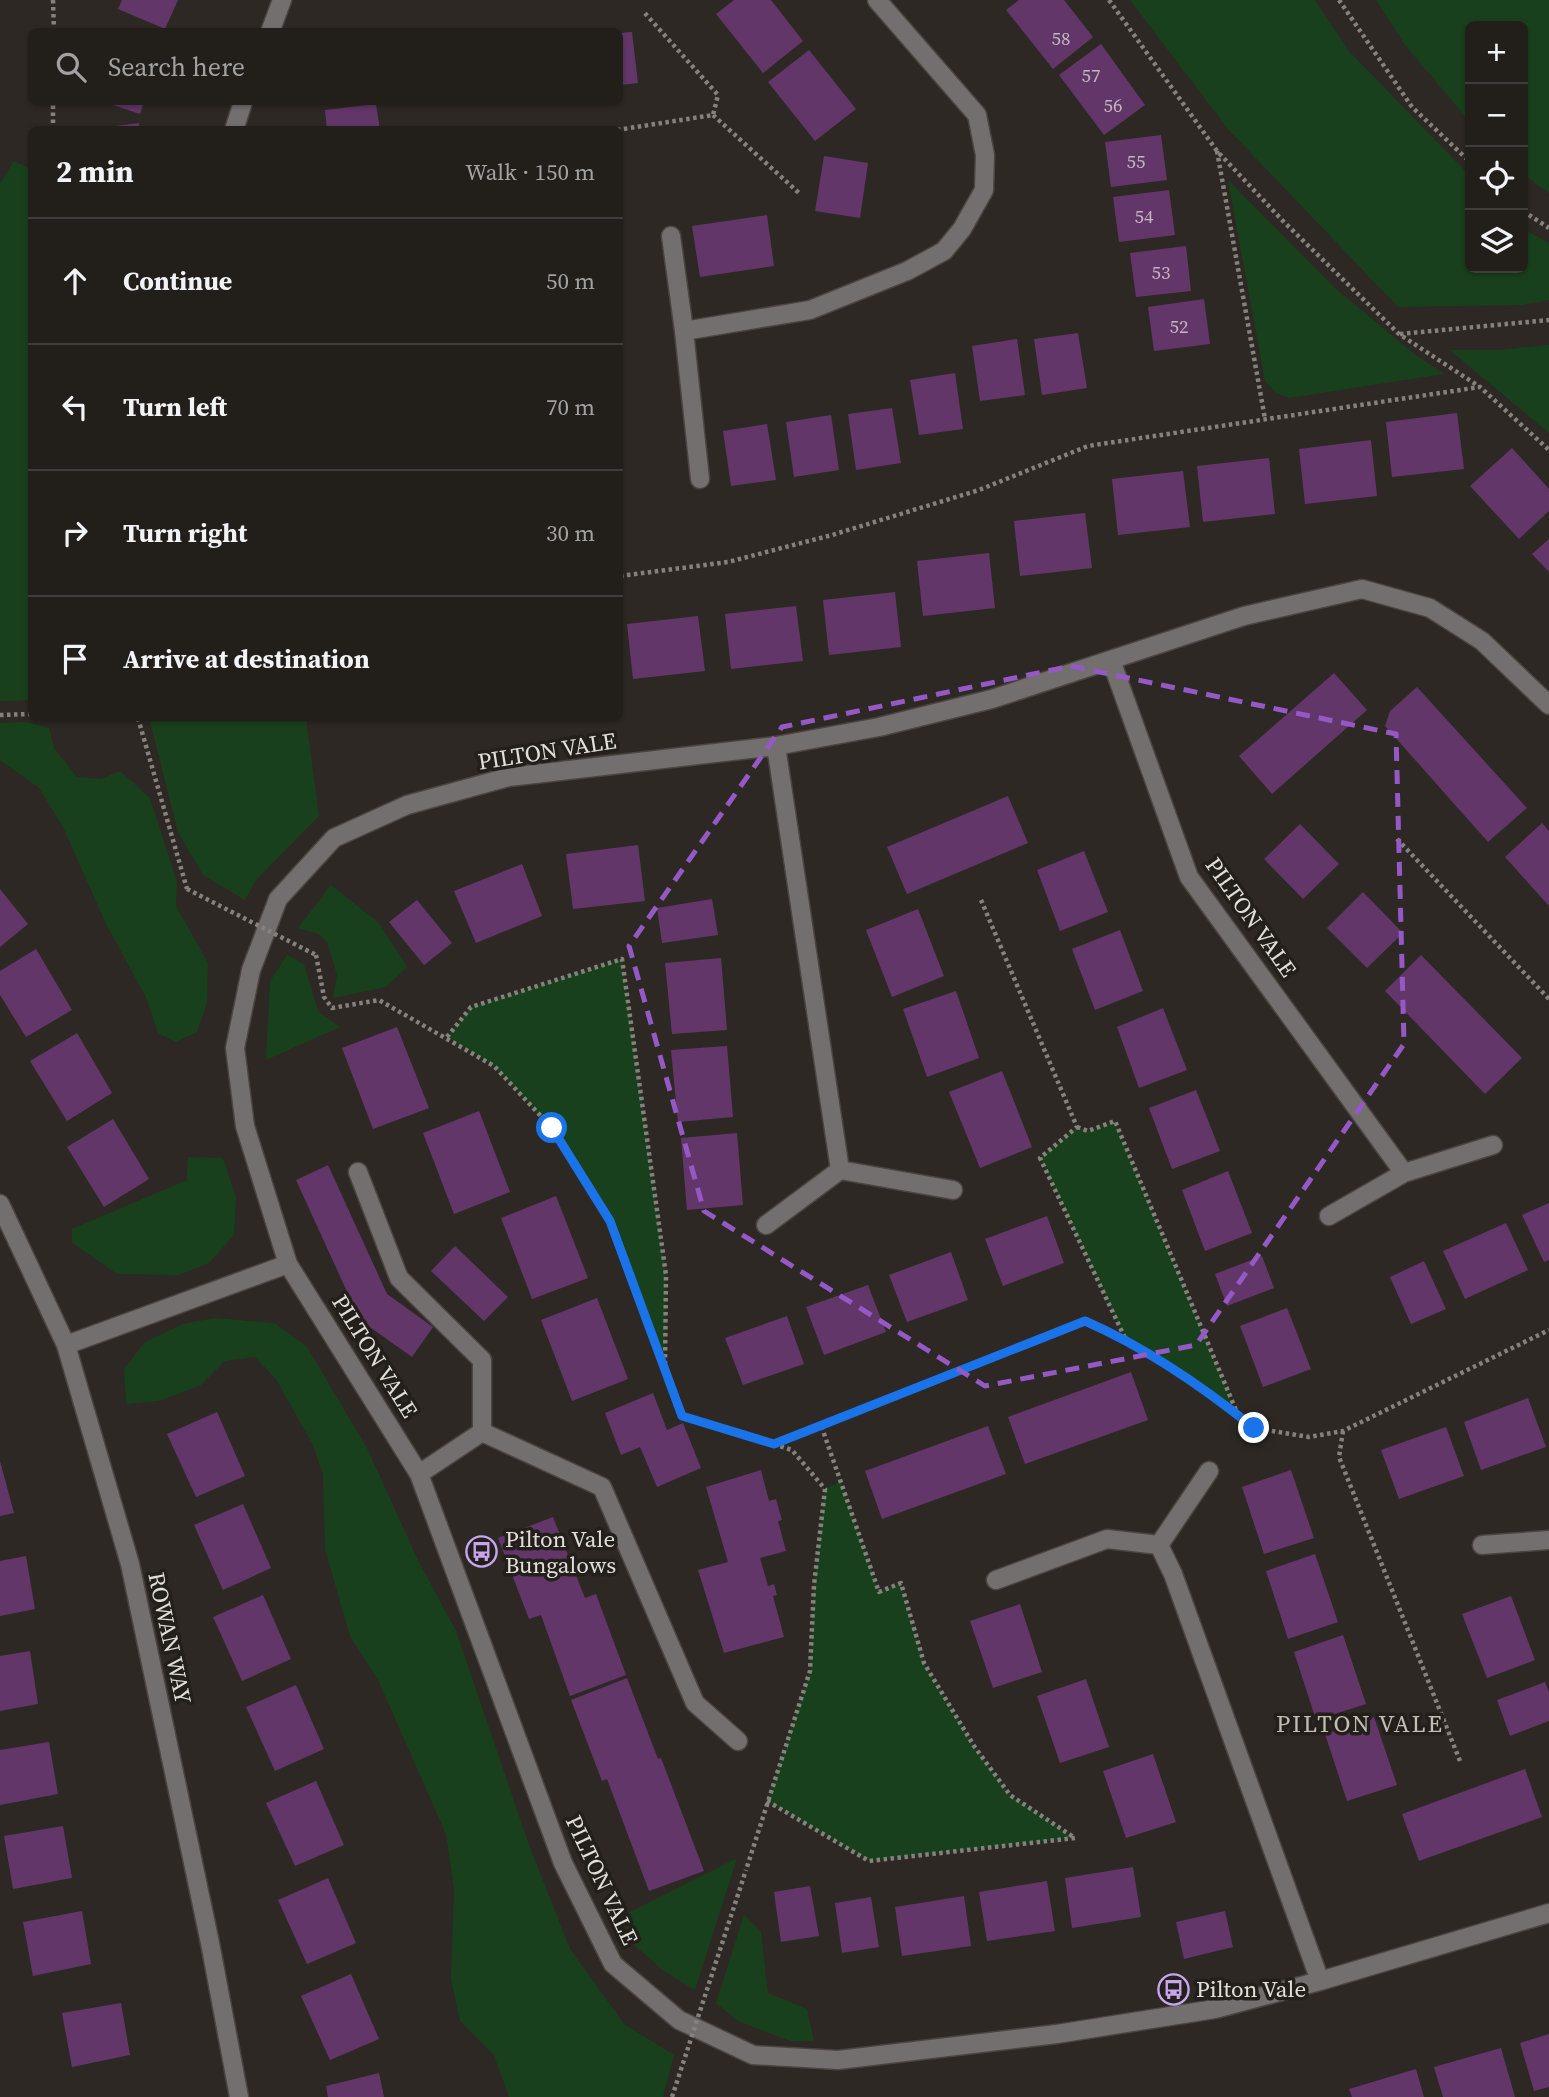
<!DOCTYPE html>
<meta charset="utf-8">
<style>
body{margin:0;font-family:"Source Serif 4",serif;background:#2e2b27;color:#f1f3f6}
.controls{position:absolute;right:21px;top:21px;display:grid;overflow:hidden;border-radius:10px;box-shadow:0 2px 5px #0004}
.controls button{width:63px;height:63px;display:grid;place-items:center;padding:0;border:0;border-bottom:2px solid #3f3c39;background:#221e1a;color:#f1f3f6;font:35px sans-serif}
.stop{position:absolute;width:21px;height:21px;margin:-16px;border:5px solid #1a73e8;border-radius:50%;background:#fff}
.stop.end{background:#1a73e8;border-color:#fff;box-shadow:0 2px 7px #0008}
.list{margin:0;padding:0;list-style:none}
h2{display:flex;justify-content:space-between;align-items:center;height:91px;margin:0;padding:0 28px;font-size:30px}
h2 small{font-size:23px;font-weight:400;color:#a2a2a2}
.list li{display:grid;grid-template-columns:46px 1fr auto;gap:21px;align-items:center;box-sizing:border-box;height:126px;padding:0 28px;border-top:2px solid #3f3c39}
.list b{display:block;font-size:26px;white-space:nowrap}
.list em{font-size:23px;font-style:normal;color:#a2a2a2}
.icon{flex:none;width:38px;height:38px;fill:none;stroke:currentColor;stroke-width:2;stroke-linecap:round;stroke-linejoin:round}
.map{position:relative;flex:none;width:1549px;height:2097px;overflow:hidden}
.search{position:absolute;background:#221e1a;box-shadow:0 2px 5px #0004;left:28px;top:28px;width:595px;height:77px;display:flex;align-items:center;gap:18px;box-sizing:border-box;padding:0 24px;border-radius:10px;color:#a2a2a2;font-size:26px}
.panel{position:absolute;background:#221e1a;box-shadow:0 2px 5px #0004;left:28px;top:126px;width:595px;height:595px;border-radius:10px}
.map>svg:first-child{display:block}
</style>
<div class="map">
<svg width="1549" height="2097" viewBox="0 0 1549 2097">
<rect width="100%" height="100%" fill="#2d2823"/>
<path fill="#19401c" d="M 1130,0 L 1315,0 L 1348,50 L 1470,176 L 1470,268 L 1523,268 L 1523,229 L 1549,243 L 1549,300 L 1522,305 L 1398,307 L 1228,129 Z
M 1376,0 L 1549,0 L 1549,193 L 1523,174 L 1523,26 L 1470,26 L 1470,122 L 1405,45 Z
M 14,161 L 30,169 L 32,173 L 32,700 L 0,701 L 0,183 Z
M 1228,180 L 1336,289 L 1414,354 L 1444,374 L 1289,398 L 1276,393 L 1265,381 Z
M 1549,345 L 1549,433 L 1450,350 L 1499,350 Z
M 194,718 L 306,718 L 319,816 L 256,880 L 245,900 L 203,875 L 178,832 L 150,721 Z
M 27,722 L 49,728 L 54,748 L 77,777 L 101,779 L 120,771 L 150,798 L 177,882 L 176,906 L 208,963 L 207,1003 L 197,1032 L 176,1042 L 158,1033 L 146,997 L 107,926 L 63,827 L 39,788 L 0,760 L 0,723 Z
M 331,885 L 379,923 L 407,967 L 386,987 L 333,998 L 337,975 L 327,942 L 318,934 L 298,928 Z
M 287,955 L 304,964 L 318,1011 L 340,1027 L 266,1060 L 270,981 Z
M 622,959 L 666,1275 L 665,1374 L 610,1221 L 552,1128 L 494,1066 L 447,1037 L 471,1007 Z
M 1115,1121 L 1238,1416 L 1185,1376 L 1125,1338 L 1040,1158 L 1077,1127 L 1088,1131 Z
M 188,1157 L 223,1158 L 236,1197 L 234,1235 L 209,1263 L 179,1275 L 117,1274 L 72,1243 L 72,1229 L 187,1180 Z
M 214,1318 L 275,1323 L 307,1347 L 367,1448 L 418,1560 L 456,1631 L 529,1845 L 570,1949 L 624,2024 L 674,2055 L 663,2097 L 509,2097 L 494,2055 L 460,2021 L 451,1979 L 454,1889 L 446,1834 L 378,1680 L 350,1636 L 325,1549 L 323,1475 L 313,1445 L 276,1379 L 255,1357 L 225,1361 L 201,1385 L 159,1401 L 126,1404 L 124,1369 L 145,1342 L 183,1324 Z
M 841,1481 L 879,1591 L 901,1583 L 924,1663 L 974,1746 L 1010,1795 L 1075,1838 L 869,1861 L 767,1801 L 810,1671 L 814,1585 L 825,1489 Z
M 737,1858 L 695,1990 L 664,1971 L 632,1943 L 624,1915 Z
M 744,1915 L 761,1932 L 768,1993 L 807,2009 L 814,2041 L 790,2041 L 738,2021 L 716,2003 Z"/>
<path fill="#63366a" d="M 122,0 L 178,0 L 165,29 L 118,9 Z
M 734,0 L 771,0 L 803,41 L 763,73 L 716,14 Z
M 1019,0 L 1064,0 L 1093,37 L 1053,69 L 1006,10 Z
M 632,32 L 638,83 L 620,85 L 620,33 Z
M 1101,44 L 1145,105 L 1104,135 L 1059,75 Z
M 809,50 L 856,109 L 815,141 L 768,82 Z
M 104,102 L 144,102 L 140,114 Z
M 376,104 L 380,130 L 327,130 L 325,110 Z
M 139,123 L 139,130 L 101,130 L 100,128 Z
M 1161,135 L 1167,180 L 1111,187 L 1105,142 Z
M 824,156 L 868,163 L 860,218 L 815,211 Z
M 1169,190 L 1175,235 L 1119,242 L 1113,197 Z
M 767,215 L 774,266 L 700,277 L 692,226 Z
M 1186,246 L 1191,291 L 1136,297 L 1130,253 Z
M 1204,299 L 1210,344 L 1154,351 L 1148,307 Z
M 1078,333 L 1087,388 L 1042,395 L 1034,339 Z
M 1017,339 L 1025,395 L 980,401 L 972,346 Z
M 955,373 L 963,429 L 919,435 L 910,380 Z
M 892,408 L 901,463 L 856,470 L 848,414 Z
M 1457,413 L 1464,469 L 1392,477 L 1386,422 Z
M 831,415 L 839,470 L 794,477 L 786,422 Z
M 767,424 L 776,480 L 731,486 L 723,431 Z
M 1371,440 L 1377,496 L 1305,504 L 1299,449 Z
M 1512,448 L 1549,489 L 1549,511 L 1519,539 L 1470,486 Z
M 1269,458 L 1275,514 L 1203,522 L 1197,466 Z
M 1183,471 L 1190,527 L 1118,535 L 1112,479 Z
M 1085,513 L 1092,568 L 1020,576 L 1014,521 Z
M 1549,539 L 1549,572 L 1532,554 Z
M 989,553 L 995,608 L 923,616 L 917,561 Z
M 895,592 L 901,647 L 829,655 L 823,600 Z
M 796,606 L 803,661 L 731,669 L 725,614 Z
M 698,616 L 705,671 L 633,679 L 627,624 Z
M 1334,673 L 1367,710 L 1272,794 L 1239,756 Z
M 1417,687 L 1527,808 L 1488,842 L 1385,726 L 1390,711 Z
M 1008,796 L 1028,843 L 907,894 L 887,847 Z
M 1542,823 L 1549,831 L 1549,906 L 1505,857 Z
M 1300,824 L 1339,864 L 1303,899 L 1264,859 Z
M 638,845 L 645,901 L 573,909 L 566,854 Z
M 1084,851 L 1108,912 L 1060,931 L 1037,870 Z
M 522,864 L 542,916 L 476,943 L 454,891 Z
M 0,889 L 28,924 L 0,947 Z
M 1363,892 L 1403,933 L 1367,968 L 1327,928 Z
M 712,899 L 718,935 L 662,943 L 657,908 Z
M 417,900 L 452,943 L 424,965 L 389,922 Z
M 918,909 L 944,976 L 892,997 L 866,930 Z
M 1120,930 L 1143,991 L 1095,1010 L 1072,949 Z
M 36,949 L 72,1010 L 26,1037 L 0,995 L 0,971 Z
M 1421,955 L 1522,1058 L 1485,1094 L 1385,991 Z
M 721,958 L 727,1030 L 672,1034 L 665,963 Z
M 956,991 L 979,1058 L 927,1077 L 903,1009 Z
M 1163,1008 L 1187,1070 L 1139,1088 L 1117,1027 Z
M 397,1027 L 429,1108 L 373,1129 L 342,1048 Z
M 77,1033 L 112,1093 L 67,1121 L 30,1061 Z
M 727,1046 L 733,1117 L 678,1122 L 671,1050 Z
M 1002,1071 L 1032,1147 L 980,1168 L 949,1092 Z
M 1196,1090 L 1220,1151 L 1172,1169 L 1149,1108 Z
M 479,1111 L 510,1192 L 454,1214 L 423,1133 Z
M 113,1119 L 149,1179 L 104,1207 L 67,1147 Z
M 737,1133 L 743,1205 L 687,1210 L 681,1138 Z
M 328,1165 L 387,1294 L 433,1327 L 412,1357 L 360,1320 L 296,1180 Z
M 1228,1171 L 1252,1233 L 1205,1251 L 1182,1190 Z
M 556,1196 L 588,1278 L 532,1299 L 501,1218 Z
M 1549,1203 L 1549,1260 L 1544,1262 L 1522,1215 Z
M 1047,1216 L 1064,1263 L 1003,1286 L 985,1239 Z
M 1506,1223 L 1528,1270 L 1465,1299 L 1443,1251 Z
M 455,1246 L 508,1297 L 484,1321 L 431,1271 Z
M 951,1252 L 968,1300 L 907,1322 L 889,1275 Z
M 1262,1256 L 1274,1288 L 1227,1306 L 1215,1274 Z
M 1424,1261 L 1446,1309 L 1411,1324 L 1390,1277 Z
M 868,1285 L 886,1332 L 824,1355 L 806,1307 Z
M 597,1298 L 628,1379 L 572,1401 L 541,1320 Z
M 1287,1308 L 1311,1369 L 1263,1387 L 1240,1326 Z
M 787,1316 L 804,1364 L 743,1385 L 725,1338 Z
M 1131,1372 L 1148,1420 L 1025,1464 L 1008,1417 Z
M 653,1393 L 667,1430 L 683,1423 L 701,1468 L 657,1487 L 640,1447 L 621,1455 L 605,1413 Z
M 1528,1398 L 1546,1447 L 1481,1470 L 1464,1422 Z
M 217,1412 L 245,1476 L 196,1497 L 167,1434 Z
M 988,1426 L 1006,1474 L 882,1519 L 865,1471 Z
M 1446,1427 L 1464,1476 L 1399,1499 L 1381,1450 Z
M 0,1461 L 14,1513 L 0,1516 Z
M 761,1470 L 769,1501 L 776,1499 L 782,1520 L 778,1521 L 786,1551 L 760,1558 L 768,1586 L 774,1584 L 777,1595 L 773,1596 L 784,1637 L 724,1653 L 698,1570 L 728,1562 L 706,1487 Z
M 1291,1470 L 1314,1538 L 1264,1554 L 1242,1487 Z
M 243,1504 L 271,1568 L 223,1590 L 194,1525 Z
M 553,1517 L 585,1598 L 596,1594 L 626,1675 L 570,1696 L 541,1615 L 529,1619 L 498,1538 Z
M 1315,1554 L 1338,1622 L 1288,1639 L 1266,1571 Z
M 26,1556 L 35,1609 L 0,1616 L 0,1561 Z
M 263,1595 L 291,1659 L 242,1681 L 213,1617 Z
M 1511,1596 L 1535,1660 L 1487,1678 L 1462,1614 Z
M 1020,1604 L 1042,1672 L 993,1688 L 970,1621 Z
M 1343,1635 L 1366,1704 L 1316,1720 L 1294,1652 Z
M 30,1651 L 38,1704 L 0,1711 L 0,1656 Z
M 627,1678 L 658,1759 L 661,1758 L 704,1871 L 649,1891 L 607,1779 L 602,1781 L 571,1700 Z
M 1086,1679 L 1109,1747 L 1060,1763 L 1037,1696 Z
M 1545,1682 L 1549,1692 L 1549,1721 L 1510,1736 L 1497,1700 Z
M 296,1685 L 324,1749 L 275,1771 L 246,1707 Z
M 1374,1717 L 1397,1785 L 1347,1801 L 1325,1734 Z
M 49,1742 L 58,1794 L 0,1805 L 0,1750 Z
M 1153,1754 L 1176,1822 L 1126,1838 L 1103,1771 Z
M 1525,1769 L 1542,1817 L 1419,1861 L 1402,1814 Z
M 316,1781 L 344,1845 L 295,1866 L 266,1803 Z
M 63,1826 L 72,1878 L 13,1889 L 4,1836 Z
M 1133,1867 L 1141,1917 L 1072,1928 L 1065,1878 Z
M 328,1878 L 356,1943 L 307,1964 L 278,1900 Z
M 1047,1881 L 1055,1931 L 987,1941 L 979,1892 Z
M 810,1886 L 819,1936 L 781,1942 L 774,1892 Z
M 964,1896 L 971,1946 L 902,1956 L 895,1907 Z
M 871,1897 L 879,1947 L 842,1953 L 835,1903 Z
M 82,1911 L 91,1964 L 33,1976 L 23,1922 Z
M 1225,1911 L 1233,1947 L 1184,1959 L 1176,1922 Z
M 351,1974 L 379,2039 L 330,2060 L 301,1996 Z
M 121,2003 L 130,2055 L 72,2067 L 62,2013 Z
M 1549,2034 L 1549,2087 L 1534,2091 L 1520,2043 Z
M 1501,2048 L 1515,2097 L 1443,2097 L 1434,2067 Z
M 1416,2069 L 1424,2097 L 1352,2097 L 1349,2089 Z
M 379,2073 L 384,2097 L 328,2097 L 326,2086 Z"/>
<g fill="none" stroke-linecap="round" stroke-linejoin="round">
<defs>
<path id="minor" d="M 270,32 L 282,0
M 234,130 L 243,102
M 671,236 L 684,331
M 700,479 L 684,331 L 810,310 L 907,271 L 944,251 L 962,229 L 984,190 L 985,155 L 977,115 L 877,0
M 1111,660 L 1189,877 L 1404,1173
M 1549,705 L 1482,641 L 1430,608 L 1362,589 L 1244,616 L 992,699 L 879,727 L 776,746 L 509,777 L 407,805 L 334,838 L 278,899 L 251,970 L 235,1048 L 245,1126 L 288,1264 L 419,1474 L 563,1863 L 613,1964 L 679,2020 L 753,2055 L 838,2060 L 1057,2034 L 1215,2009 L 1320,1981 L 1549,1913
M 776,746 L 840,1170
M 358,1172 L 399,1278 L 482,1360 L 482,1432
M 0,1204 L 66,1345 L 130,1564 L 210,1943 L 239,2097
M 1329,1216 L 1404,1173 L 1493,1145
M 766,1225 L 840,1170 L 953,1190
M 66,1345 L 288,1264
M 419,1474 L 482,1432 L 602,1487 L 695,1703 L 738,1741
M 1159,1545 L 1209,1471
M 1482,1545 L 1549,1540
M 996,1580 L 1107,1539 L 1159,1545 L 1173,1574 L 1320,1981"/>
</defs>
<use href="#minor" stroke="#4a4540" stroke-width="21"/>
<path stroke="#85817d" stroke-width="4.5" stroke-dasharray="3.5 3.5" stroke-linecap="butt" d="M 53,0 L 54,32
M 1109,0 L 1217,151 L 1283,221 L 1399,334 L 1480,387
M 1339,0 L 1412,107 L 1470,162
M 713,115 L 799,193
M 53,130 L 53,102
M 617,130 L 713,115 L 718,95 L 643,11
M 1217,151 L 1265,419
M 1523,211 L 1549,228
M 1400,334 L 1549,320
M 620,576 L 728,562 L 832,535 L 979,490 L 1088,446 L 1480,387 L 1549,450
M 0,715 L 32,714
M 138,718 L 187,889
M 1397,839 L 1549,999
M 981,900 L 1077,1127 L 1040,1158 L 1125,1338
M 316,955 L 324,997 L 332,1008 L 379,1000 L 494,1066 L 552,1128 L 610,1221 L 682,1416 L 792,1450 L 825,1489 L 814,1585 L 810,1671 L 746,1870
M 447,1037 L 471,1007 L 622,959 L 666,1275 L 665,1370
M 1077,1127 L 1088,1131 L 1115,1121 L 1238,1415
M 1343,1431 L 1339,1457 L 1460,1761
M 774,1443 L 1085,1321 L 1125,1338 L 1185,1376 L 1254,1428 L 1309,1437 L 1343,1431 L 1549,1330
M 767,1801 L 869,1861 L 1075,1838 L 1010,1795 L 974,1746 L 924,1663 L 901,1583 L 879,1592 L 821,1425"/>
<use href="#minor" stroke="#736f6f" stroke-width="18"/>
<path stroke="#85817d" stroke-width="4.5" stroke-dasharray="3.5 3.5" stroke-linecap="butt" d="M 187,889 L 316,955
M 672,2097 L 746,1870"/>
</g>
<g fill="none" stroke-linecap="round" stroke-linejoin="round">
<path stroke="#1a73e8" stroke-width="9" d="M 552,1128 L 610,1221 L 682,1416 L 774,1444 L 1085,1321 C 1147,1348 1202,1386 1254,1428"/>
</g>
<path fill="none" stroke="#9559c6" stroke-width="5" stroke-dasharray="14 9" stroke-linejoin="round" d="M 1071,666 L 1396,734 L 1404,1044 L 1196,1345 L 985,1386 L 704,1211 L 629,946 L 782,727 Z"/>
<defs>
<symbol id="bus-ring" viewBox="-11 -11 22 22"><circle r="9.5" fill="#231f1a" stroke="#c9a5ee" stroke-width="1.5"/><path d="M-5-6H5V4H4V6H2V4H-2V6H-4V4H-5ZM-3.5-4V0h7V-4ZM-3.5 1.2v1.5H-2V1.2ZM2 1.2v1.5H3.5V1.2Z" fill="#c9a5ee"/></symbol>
</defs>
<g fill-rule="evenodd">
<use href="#bus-ring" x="464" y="1534" width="35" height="35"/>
<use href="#bus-ring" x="1156" y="1972" width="35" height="35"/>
</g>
<g text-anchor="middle" stroke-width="7" stroke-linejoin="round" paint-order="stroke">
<g font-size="19" fill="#c2b5bf">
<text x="1061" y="45">58</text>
<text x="1091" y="82">57</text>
<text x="1113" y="112">56</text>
<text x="1136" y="168">55</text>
<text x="1144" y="223">54</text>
<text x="1161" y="279">53</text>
<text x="1179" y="333">52</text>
</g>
<g font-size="23" fill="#e2dfdb" stroke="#231f1a">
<text transform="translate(547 751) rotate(-9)" y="8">PILTON VALE</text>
<text transform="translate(1251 917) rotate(55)" y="8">PILTON VALE</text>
<text transform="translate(375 1356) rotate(58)" y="8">PILTON VALE</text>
<text transform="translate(170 1638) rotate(78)" y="8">ROWAN WAY</text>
<text transform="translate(602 1880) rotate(65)" y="8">PILTON VALE</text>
</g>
<g font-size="23" fill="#e2dfdb" stroke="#231f1a" text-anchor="start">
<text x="505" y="1547">Pilton Vale<tspan x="505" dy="26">Bungalows</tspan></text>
<text x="1196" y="1997">Pilton Vale</text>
</g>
<g font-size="24" letter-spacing="2" fill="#c3bdb6" stroke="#231f1a">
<text x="1360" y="1732">PILTON VALE</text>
</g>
</g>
</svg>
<div class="controls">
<button>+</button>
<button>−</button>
<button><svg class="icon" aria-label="locate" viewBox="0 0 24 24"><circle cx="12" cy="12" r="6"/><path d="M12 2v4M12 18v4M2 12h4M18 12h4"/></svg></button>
<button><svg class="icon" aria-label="layers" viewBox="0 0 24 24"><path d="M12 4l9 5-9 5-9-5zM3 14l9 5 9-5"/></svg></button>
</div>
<div class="stop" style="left:552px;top:1128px"></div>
<div class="stop end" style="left:1254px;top:1428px"></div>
<div class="search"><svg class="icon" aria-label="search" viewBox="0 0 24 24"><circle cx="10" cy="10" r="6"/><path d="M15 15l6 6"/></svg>Search here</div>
<section class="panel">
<h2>2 min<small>Walk · 150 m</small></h2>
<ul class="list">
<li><svg class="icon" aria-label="ahead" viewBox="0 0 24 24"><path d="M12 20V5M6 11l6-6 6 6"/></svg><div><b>Continue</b></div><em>50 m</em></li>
<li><svg class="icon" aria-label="left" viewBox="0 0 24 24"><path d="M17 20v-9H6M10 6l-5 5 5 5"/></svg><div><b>Turn left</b></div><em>70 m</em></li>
<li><svg class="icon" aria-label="right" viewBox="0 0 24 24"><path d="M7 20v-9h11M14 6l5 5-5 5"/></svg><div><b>Turn right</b></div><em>30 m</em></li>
<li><svg class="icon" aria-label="arrive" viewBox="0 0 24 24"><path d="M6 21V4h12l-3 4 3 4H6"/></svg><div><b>Arrive at destination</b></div></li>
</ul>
</section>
</div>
